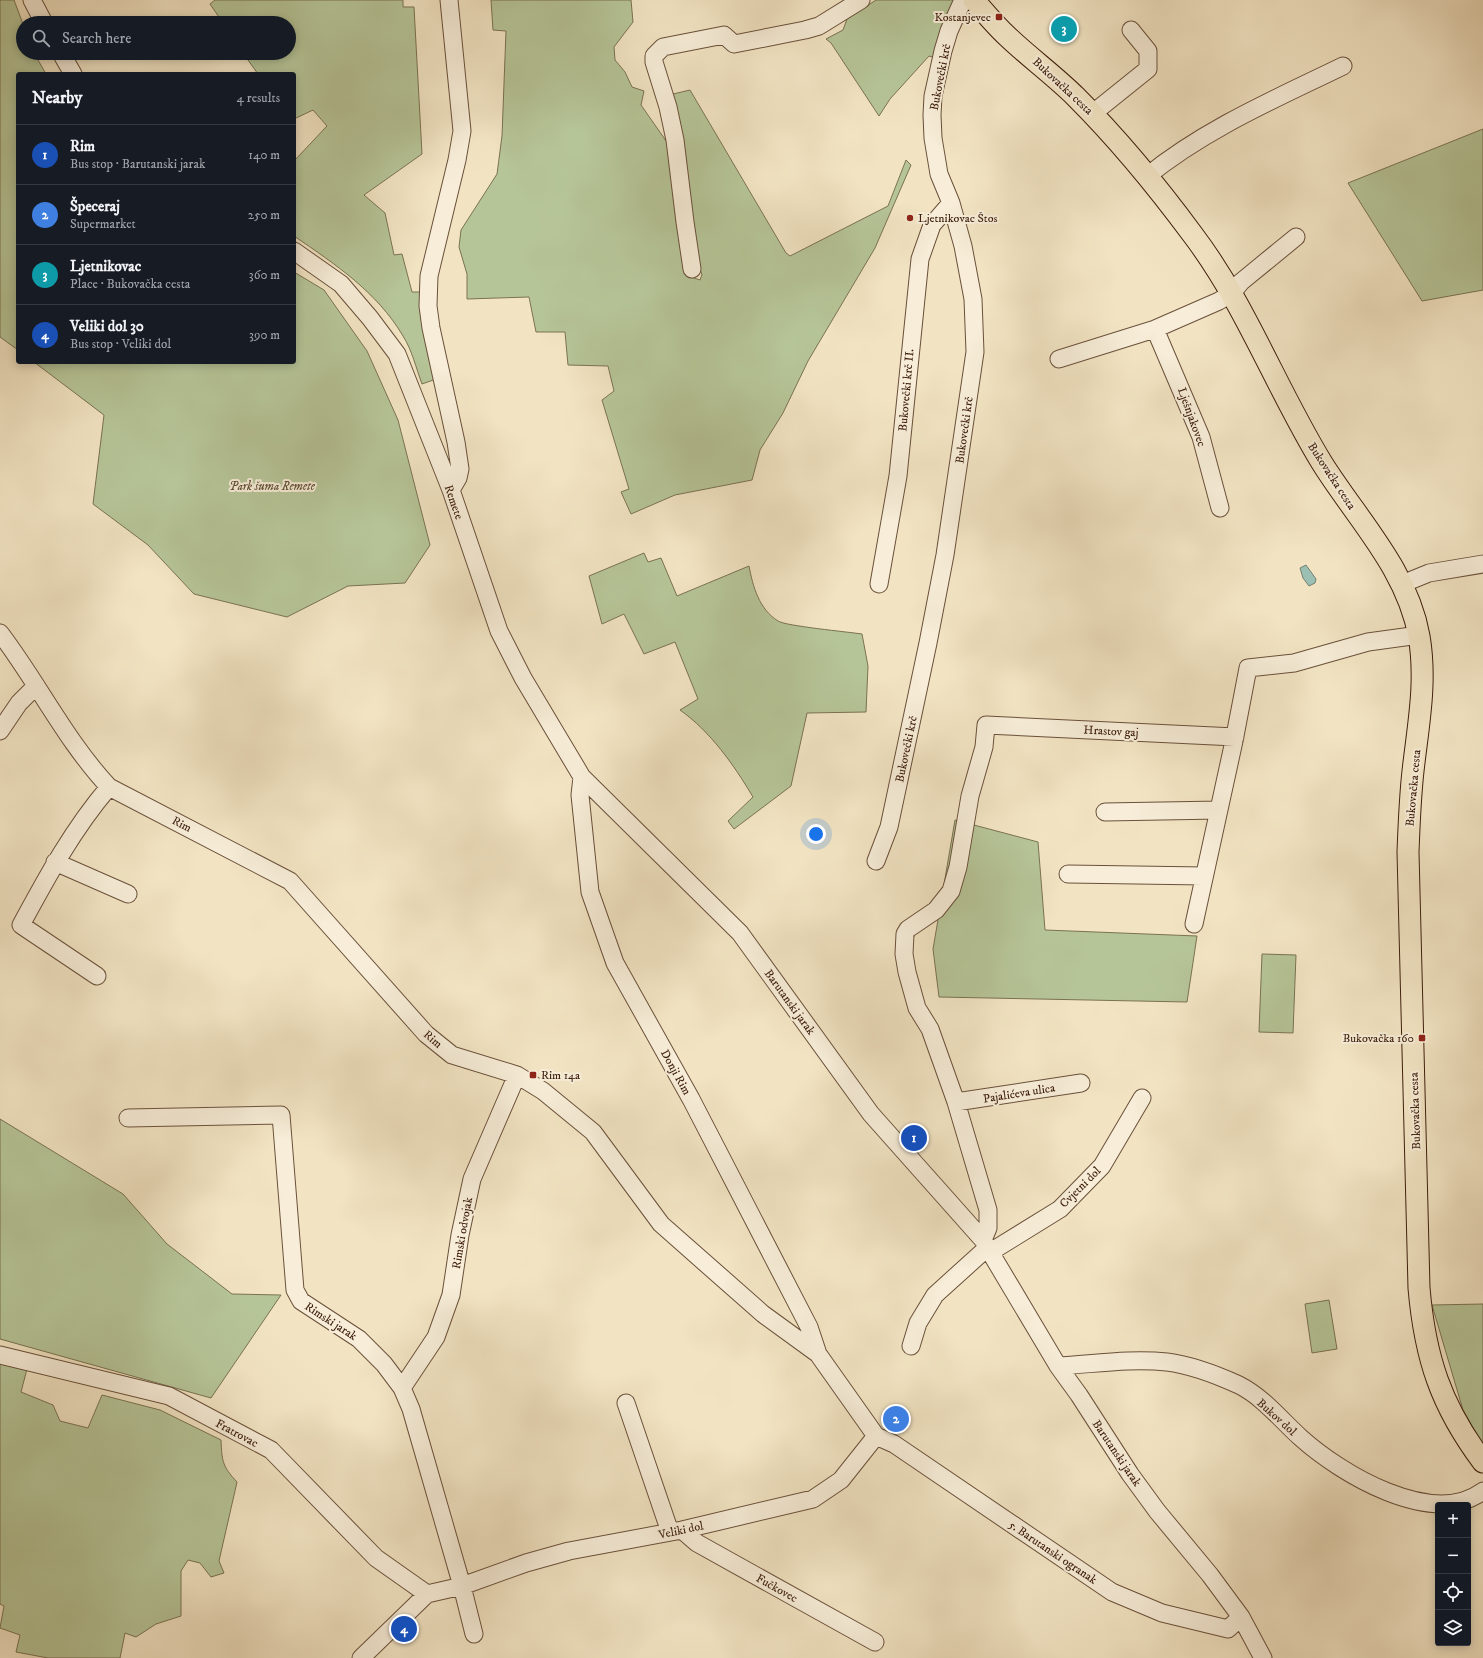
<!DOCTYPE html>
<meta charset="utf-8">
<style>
body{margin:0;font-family:"IM FELL DW Pica",serif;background:#242831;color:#f1f3f6}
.controls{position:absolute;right:12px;bottom:12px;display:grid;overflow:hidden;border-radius:4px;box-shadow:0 2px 10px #0003}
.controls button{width:36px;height:36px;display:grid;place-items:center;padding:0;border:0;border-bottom:1px solid #363941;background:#171b24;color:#f1f3f6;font:20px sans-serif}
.you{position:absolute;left:816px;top:834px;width:14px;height:14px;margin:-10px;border:3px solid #fff;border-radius:50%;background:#1a73e8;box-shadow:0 0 0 6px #1a73e833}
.badge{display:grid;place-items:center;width:26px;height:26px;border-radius:50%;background:#c59692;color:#fff;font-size:13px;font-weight:700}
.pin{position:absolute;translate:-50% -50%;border:2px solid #fff;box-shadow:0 1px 4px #0006}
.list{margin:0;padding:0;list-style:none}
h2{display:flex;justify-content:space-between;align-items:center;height:52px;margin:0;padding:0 16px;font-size:17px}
h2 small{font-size:13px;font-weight:400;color:#9ea1a6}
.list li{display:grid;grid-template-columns:26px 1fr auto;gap:12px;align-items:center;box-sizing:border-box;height:60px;padding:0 16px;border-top:1px solid #363941}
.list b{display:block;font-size:15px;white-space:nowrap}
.list p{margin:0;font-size:13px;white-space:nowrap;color:#9ea1a6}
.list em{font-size:13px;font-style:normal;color:#9ea1a6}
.icon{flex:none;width:22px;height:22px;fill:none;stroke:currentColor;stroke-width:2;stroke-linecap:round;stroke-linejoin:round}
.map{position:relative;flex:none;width:1483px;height:1658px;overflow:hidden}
.search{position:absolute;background:#171b24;box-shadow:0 2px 10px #0003;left:16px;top:16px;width:280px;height:44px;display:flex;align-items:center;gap:10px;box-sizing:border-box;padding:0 14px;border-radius:22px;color:#9ea1a6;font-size:15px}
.panel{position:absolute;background:#171b24;box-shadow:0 2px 10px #0003;left:16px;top:72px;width:280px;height:292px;border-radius:4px}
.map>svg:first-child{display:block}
</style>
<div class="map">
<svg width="1483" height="1658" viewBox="0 0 1483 1658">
<rect width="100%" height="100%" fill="#f2e4c3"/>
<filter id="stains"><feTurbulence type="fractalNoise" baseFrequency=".005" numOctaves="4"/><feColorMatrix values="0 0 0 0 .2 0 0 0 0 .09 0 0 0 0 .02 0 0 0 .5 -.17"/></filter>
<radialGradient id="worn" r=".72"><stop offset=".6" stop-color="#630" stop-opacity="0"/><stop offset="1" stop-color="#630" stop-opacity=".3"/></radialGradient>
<path fill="#b6c598" stroke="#7a7252" d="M 0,0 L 14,0 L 23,24 L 23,53 L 34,53 L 46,74 L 18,74 L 18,350 L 0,337 Z
M 215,0 L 403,0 L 403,7 L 414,7 L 422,154 L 364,195 L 385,213 L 394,255 L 402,254 L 412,292 L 424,292 L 439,378 L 422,384 C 416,368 412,350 403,336 C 377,292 335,264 294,236 L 294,161 L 327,126 L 313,110 L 294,119 L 294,74 L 258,74 L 243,53 L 289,53 L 289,23 L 223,23 L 210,4 Z
M 491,0 L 631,0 L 633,22 L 614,47 L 615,60 L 625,72 L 632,87 L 644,91 L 641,105 L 671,148 L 688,276 L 700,280 L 702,275 L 693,246 L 669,95 L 690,90 L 786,253 L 790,256 L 888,206 L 906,160 L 911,165 L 875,248 L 808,361 L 783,413 L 760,450 L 752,480 L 675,495 L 631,514 L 621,492 L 629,489 L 602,400 L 614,391 L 608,366 L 568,365 L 565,332 L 536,332 L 529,297 L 467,299 L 467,274 L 459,247 L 461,230 L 497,174 L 502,136 L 506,31 L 493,30 Z
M 876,0 L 956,0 L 936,58 L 929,56 L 890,99 L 879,116 L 831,43 L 826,39 L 843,30 L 847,19 Z
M 1483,129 L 1483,290 L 1422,301 L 1348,183 Z
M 294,272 L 324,290 L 367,351 L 398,420 L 430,545 L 405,583 L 348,586 L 287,617 L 194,594 L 148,545 L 93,504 L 104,415 L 34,362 L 294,362 Z
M 644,553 L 648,562 L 661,558 L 677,596 L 749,566 C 753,587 759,609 778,621 C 785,626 849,632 862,634 L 868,666 L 866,712 L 807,713 L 791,786 L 734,829 L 728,821 L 753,797 C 734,765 710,731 680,710 L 698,699 L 675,642 L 644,654 L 624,614 L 602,624 L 589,576 Z
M 955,820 L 1038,842 L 1045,930 L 1197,936 L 1187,1002 L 939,997 L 933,949 Z
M 1262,954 L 1296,955 L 1293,1033 L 1259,1032 Z
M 0,1119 L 123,1194 L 167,1244 L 232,1294 L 281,1295 L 211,1398 L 0,1339 Z
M 1329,1300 L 1337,1349 L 1312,1353 L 1305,1304 Z
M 1483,1304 L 1483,1445 L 1463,1410 L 1432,1305 Z
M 0,1364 L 27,1369 L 21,1392 L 53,1405 L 60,1421 L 88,1428 L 102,1395 L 160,1410 L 221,1440 C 222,1461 222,1466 237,1482 L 219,1561 L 224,1573 L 211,1577 L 200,1563 L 188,1560 L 181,1571 L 181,1616 L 156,1624 L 136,1637 L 125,1633 L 120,1658 L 48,1658 L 16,1652 L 20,1635 L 0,1628 L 4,1606 L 0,1604 Z"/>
<path fill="#9bbfb2" stroke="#757f70" d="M 1306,565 L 1316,579 L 1315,583 L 1309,586 L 1303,578 L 1300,568 Z"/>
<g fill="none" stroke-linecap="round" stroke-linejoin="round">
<defs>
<path id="minor" d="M 32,0 L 44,23
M 449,0 L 462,131 L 457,160 L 429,276 L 428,306 L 431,328 L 456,442 L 460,469 L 458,478 L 451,490
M 61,53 L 73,74
M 1092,114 L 1148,69 L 1148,51 L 1131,30
M 1146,177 C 1205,129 1275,99 1343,66
M 294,251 L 341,284 L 370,318 L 397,354 L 451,490 L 499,631 L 523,678 L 582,777 L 740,933 L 871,1114 L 983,1240 L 1058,1366 L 1079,1395 L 1130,1474 L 1157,1511 L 1210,1575 L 1241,1617 L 1263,1658
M 692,269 L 685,222 L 675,140 L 668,107 L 654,62 L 654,56 L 663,47 L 724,35 L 734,44 L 805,30 L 819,26 L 861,0
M 1155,329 L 1201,437 L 1220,508
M 1059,359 L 1155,329 L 1219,301 L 1232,293 L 1241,282 L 1296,237
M 879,584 L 898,476 L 920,259 L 932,225 L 951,203
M 1402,584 L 1429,573 L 1483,564
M 0,633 C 38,683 66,741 109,787 L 290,881 L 426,1034 L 452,1055 L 517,1075 L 543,1091 L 593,1132 L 661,1224 L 763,1314 L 818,1354 L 876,1436 L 894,1444 L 1112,1592 L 1162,1613 L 1228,1629 L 1241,1617
M 0,731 L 19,703 L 35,687
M 582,777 L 580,795 L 590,892 L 615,963 L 691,1099 L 809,1327 L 818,1354
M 1105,812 L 1219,810
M 876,861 L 889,827 L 928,643 L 945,555 L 975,352 L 973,299 L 963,246 L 951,203 L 939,174 L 933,138 L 932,115 L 933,96 L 943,51 L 949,31 L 963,0
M 55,862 L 128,894
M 1068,874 L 1204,876
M 1194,924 L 1234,741 L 1248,668 L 1294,663 L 1368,642 L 1419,635
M 97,976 L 21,925 C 47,877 73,829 109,787
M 956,1102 L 1081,1083
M 128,1118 L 281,1115 L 295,1290 L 301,1301 L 359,1339 L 384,1364 L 402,1388 L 411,1409 L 462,1586 L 474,1634
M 983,1240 L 988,1228 L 988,1210 L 956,1102 L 930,1029 L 917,1008 L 907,972 L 904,954 L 905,934 L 908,929 L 936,910 L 951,891 L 958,867 L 970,796 L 984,747 L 986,725 L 1235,737
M 992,1251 L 1060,1209 L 1102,1166 L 1142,1098
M 911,1346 L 918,1323 L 935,1295 L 988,1247
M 0,1355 L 169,1396 L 271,1450 L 376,1558 L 427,1594
M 1058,1366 C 1094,1364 1131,1358 1167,1362 C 1191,1365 1217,1375 1239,1385 C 1263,1397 1281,1420 1301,1438 C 1340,1473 1432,1529 1483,1491
M 402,1388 L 436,1337 L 451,1295 L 460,1235 L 472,1179 L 517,1075
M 626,1403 L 670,1532
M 682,1530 L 697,1543 L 875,1642
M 361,1658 L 427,1594 L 462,1586 L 526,1563 L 569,1551 L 682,1530 L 813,1499 L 841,1480 L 876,1436"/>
<path id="major" d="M 974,0 C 985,13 996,26 1008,37 C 1030,58 1055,76 1076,97 C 1117,138 1159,189 1193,235 C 1246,305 1276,388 1322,463 C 1357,519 1407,569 1419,636 C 1427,682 1418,726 1413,771 C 1410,798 1409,825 1408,852 L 1419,1288 C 1425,1358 1441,1406 1483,1462"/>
</defs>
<use href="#minor" stroke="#6a503a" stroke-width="19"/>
<use href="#major" stroke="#3d1e0d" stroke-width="23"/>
<use href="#minor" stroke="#f7edd8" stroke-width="17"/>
<use href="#major" stroke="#f2e4c3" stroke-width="21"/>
</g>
<g fill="#8f2418" stroke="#f7edd8" stroke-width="1.5">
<rect x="995" y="13" width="8" height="8" rx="2"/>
<circle cx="910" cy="218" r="4"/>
<rect x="1418" y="1034" width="8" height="8" rx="2"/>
<rect x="529" y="1071" width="8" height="8" rx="2"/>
</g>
<g text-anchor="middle" stroke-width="4" stroke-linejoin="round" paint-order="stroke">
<g font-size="12" fill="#3d1e0d" stroke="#f7edd8" text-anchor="end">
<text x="991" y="21">Kostanjevec</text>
<text x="918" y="222" text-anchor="start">Ljetnikovac Štos</text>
<text x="1414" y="1042">Bukovačka 160</text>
<text x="541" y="1079" text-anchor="start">Rim 14a</text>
</g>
<g font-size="12" fill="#3d1e0d" stroke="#f7edd8">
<text transform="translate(940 77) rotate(-79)" y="4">Bukovečki krč</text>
<text transform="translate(1063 86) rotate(43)" y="4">Bukovačka cesta</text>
<text transform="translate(906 390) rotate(-85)" y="4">Bukovečki krč II.</text>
<text transform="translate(1192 417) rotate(70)" y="4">Lješnjakovec</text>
<text transform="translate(964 430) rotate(-82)" y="4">Bukovečki krč</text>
<text transform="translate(1332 476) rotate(57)" y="4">Bukovačka cesta</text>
<text transform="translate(454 502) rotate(71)" y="4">Remete</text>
<text transform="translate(1111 731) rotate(3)" y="4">Hrastov gaj</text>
<text transform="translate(906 749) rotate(-78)" y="4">Bukovečki krč</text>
<text transform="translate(1413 788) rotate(-85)" y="4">Bukovačka cesta</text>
<text transform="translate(182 824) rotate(27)" y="4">Rim</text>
<text transform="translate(790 1002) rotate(54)" y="4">Barutanski jarak</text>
<text transform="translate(433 1039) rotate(40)" y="4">Rim</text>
<text transform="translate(676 1072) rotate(61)" y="4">Donji Rim</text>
<text transform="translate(1019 1093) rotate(-9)" y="4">Pajalićeva ulica</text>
<text transform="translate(1415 1111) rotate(-92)" y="4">Bukovačka cesta</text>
<text transform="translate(1080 1187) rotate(-45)" y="4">Cvjetni dol</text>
<text transform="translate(462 1233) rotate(-80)" y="4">Rimski odvojak</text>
<text transform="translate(331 1321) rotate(33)" y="4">Rimski jarak</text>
<text transform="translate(1277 1417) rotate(42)" y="4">Bukov dol</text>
<text transform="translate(237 1433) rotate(28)" y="4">Fratrovac</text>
<text transform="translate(1117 1453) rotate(56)" y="4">Barutanski jarak</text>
<text transform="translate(681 1530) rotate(-12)" y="4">Veliki dol</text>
<text transform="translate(1053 1552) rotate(34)" y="4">5. Barutanski ogranak</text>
<text transform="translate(777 1588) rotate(29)" y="4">Fučkovec</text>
</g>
<g font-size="12" font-style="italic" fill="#615037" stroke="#f7edd8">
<text x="272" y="490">Park šuma Remete</text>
</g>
</g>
<rect width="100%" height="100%" filter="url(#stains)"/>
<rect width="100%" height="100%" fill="url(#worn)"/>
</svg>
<div class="controls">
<button>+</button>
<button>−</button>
<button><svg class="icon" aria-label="locate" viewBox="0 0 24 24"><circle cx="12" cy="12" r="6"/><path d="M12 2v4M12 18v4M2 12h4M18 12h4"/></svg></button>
<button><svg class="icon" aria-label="layers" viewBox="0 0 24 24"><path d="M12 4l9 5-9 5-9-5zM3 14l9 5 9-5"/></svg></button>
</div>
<div class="you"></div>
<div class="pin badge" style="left:914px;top:1138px;background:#1a4fb4">1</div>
<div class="pin badge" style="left:896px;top:1419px;background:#3f7fe0">2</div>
<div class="pin badge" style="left:1064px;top:29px;background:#0f9aa8">3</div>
<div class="pin badge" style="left:404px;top:1629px;background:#1a4fb4">4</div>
<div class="search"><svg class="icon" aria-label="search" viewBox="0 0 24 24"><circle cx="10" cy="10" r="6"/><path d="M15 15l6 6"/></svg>Search here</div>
<section class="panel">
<h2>Nearby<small>4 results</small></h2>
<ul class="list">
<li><span class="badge" style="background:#1a4fb4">1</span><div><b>Rim</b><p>Bus stop · Barutanski jarak</p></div><em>140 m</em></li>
<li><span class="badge" style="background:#3f7fe0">2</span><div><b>Špeceraj</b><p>Supermarket</p></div><em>250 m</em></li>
<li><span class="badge" style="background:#0f9aa8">3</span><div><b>Ljetnikovac</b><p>Place · Bukovačka cesta</p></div><em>360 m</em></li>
<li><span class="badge" style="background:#1a4fb4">4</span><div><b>Veliki dol 30</b><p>Bus stop · Veliki dol</p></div><em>390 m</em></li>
</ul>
</section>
</div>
